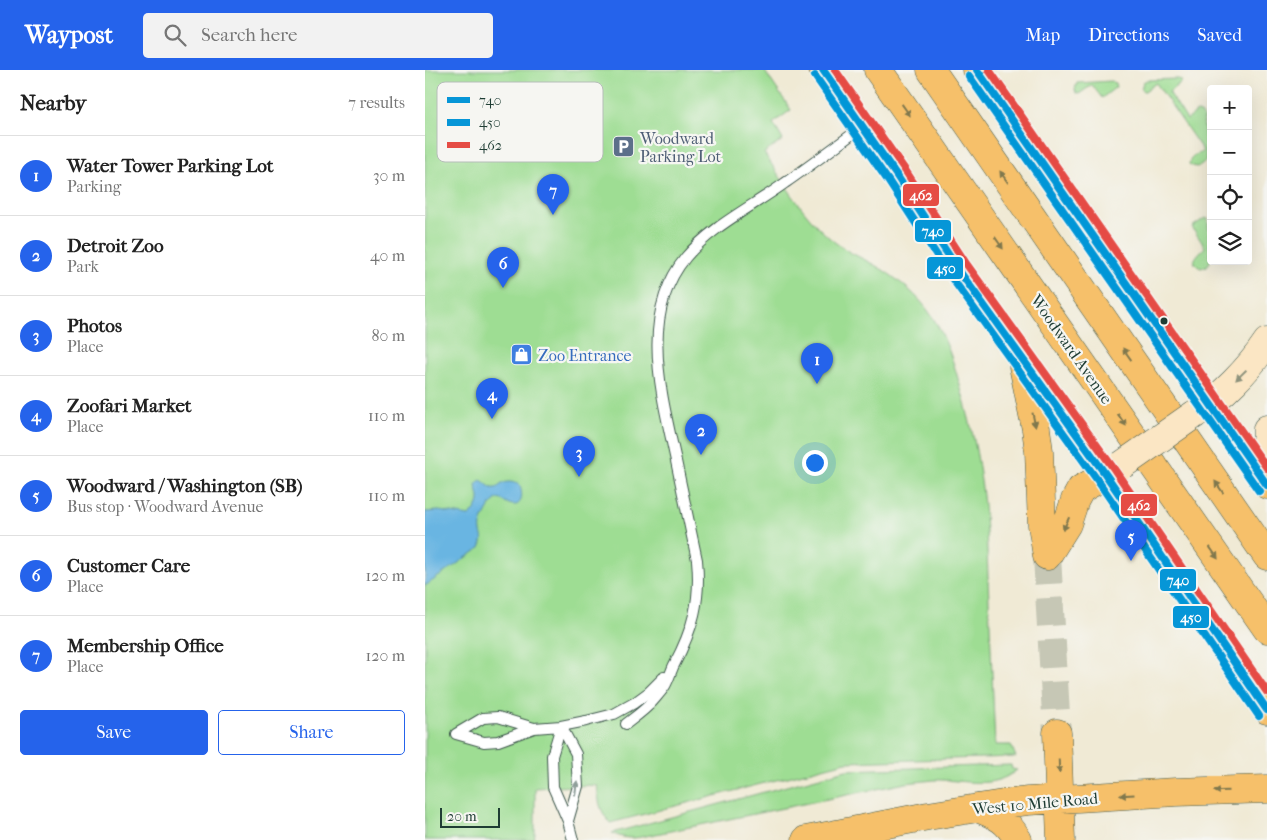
<!DOCTYPE html>
<meta charset="utf-8">
<style>
body{margin:0;font-family:"IM FELL French Canon",serif;background:#f2f2f2;color:#222}
.controls{position:absolute;right:15px;top:15px;display:grid;overflow:hidden;border-radius:5px;box-shadow:0 5px 20px #0002}
.controls button{width:45px;height:45px;display:grid;place-items:center;padding:0;border:0;border-bottom:1px solid #e0e0e0;background:#fff;color:#222;font:25px sans-serif}
.scale{position:absolute;left:15px;bottom:12px;width:60px;box-sizing:border-box;padding-left:5px;border:2px solid #1f3d34;border-top:0;font-size:14px;line-height:18px;white-space:nowrap;color:#1f3d34;-webkit-text-stroke:4px #f6f6f2;paint-order:stroke}
.you{position:absolute;left:389px;top:392px;width:18px;height:18px;margin:-12px;border:4px solid #fff;border-radius:50%;background:#1a73e8;box-shadow:0 0 0 8px #1a73e833}
.badge{display:grid;place-items:center;width:32px;height:32px;border-radius:50%;background:#2563eb;color:#fff;font-size:16px;font-weight:700}
.pin{position:absolute;translate:-50% -41px;filter:drop-shadow(0 1px 2px #0008)}
.pin::after{content:'';position:absolute;top:26px;width:18px;height:15px;background:inherit;clip-path:polygon(0 0,100% 0,50% 100%)}
.list{margin:0;padding:0;list-style:none}
h2{display:flex;justify-content:space-between;align-items:center;height:65px;margin:0;padding:0 20px;font-size:21px}
h2 small{font-size:16px;font-weight:400;color:#767676}
.list li{display:grid;grid-template-columns:32px 1fr auto;gap:15px;align-items:center;box-sizing:border-box;height:80px;padding:0 20px;border-top:1px solid #e0e0e0}
.list b{display:block;font-size:19px;white-space:nowrap}
.list p{margin:0;font-size:16px;white-space:nowrap;color:#767676}
.list em{font-size:16px;font-style:normal;color:#767676}
.actions{display:flex;gap:10px;padding:15px 20px}
.actions a{flex:1;padding:11px 0;border:1px solid #2563eb;border-radius:5px;text-align:center;font-size:18px;color:#2563eb}
.actions .main{background:#2563eb;color:#fff}
.icon{flex:none;width:28px;height:28px;fill:none;stroke:currentColor;stroke-width:2;stroke-linecap:round;stroke-linejoin:round}
.map{position:relative;flex:none;width:842px;height:770px;overflow:hidden}
header{display:flex;align-items:center;gap:30px;box-sizing:border-box;height:70px;padding:0 25px;background:#2563eb;color:#fff}
header strong{font-size:24px}
nav{display:flex;gap:28px;margin-inline-start:auto;font-size:18px}
.search{width:350px;height:45px;background:#f2f2f2;display:flex;align-items:center;gap:12px;box-sizing:border-box;padding:0 18px;border-radius:5px;color:#767676;font-size:19px}
main{display:flex}
aside{flex:1;background:#fff}
.map>svg:first-child{display:block}
</style>
<header>
<strong>Waypost</strong>
<div class="search"><svg class="icon" aria-label="search" viewBox="0 0 24 24"><circle cx="10" cy="10" r="6"/><path d="M15 15l6 6"/></svg>Search here</div>
<nav><a>Map</a><a>Directions</a><a>Saved</a></nav>
</header>
<main>
<aside>
<h2>Nearby<small>7 results</small></h2>
<ul class="list">
<li><span class="badge">1</span><div><b>Water Tower Parking Lot</b><p>Parking</p></div><em>30 m</em></li>
<li><span class="badge">2</span><div><b>Detroit Zoo</b><p>Park</p></div><em>40 m</em></li>
<li><span class="badge">3</span><div><b>Photos</b><p>Place</p></div><em>80 m</em></li>
<li><span class="badge">4</span><div><b>Zoofari Market</b><p>Place</p></div><em>110 m</em></li>
<li><span class="badge">5</span><div><b>Woodward / Washington (SB)</b><p>Bus stop · Woodward Avenue</p></div><em>110 m</em></li>
<li><span class="badge">6</span><div><b>Customer Care</b><p>Place</p></div><em>120 m</em></li>
<li><span class="badge">7</span><div><b>Membership Office</b><p>Place</p></div><em>120 m</em></li>
</ul>
<div class="actions"><a class="main">Save</a><a>Share</a></div>
</aside>
<div class="map">
<svg width="842" height="770" viewBox="0 0 842 770">
<rect width="100%" height="100%" fill="#f6f6f2"/>
<filter id="ink" filterUnits="userSpaceOnUse"><feTurbulence type="fractalNoise" baseFrequency=".02" numOctaves="2"/><feDisplacementMap in="SourceGraphic" scale="10" xChannelSelector="R" yChannelSelector="G"/><feConvolveMatrix kernelMatrix="1 2 1 2 8 2 1 2 1" color-interpolation-filters="sRGB"/></filter>
<filter id="wash" filterUnits="userSpaceOnUse"><feTurbulence type="fractalNoise" baseFrequency=".0096" numOctaves="4" result="noise"/><feDisplacementMap in="SourceGraphic" scale="20" xChannelSelector="R" yChannelSelector="G"/><feGaussianBlur stdDeviation="1.12" result="paint"/><feColorMatrix in="noise" values="0 0 0 0 0 0 0 0 0 0 0 0 0 0 0 0 0 1.4 0 .05"/><feComposite in="paint" operator="in"/></filter>
<g filter="url(#wash)">
<rect width="100%" height="100%" fill="#f0ead5"/>
<path fill="#9edd93" stroke="#5e8d64" d="M 0,0 L 339,0 L 366,40 L 348,53 L 358,70 L 339,83 C 361,115 382,153 415,176 C 428,185 444,191 458,200 C 472,209 487,221 498,234 C 519,260 527,287 536,319 C 544,347 551,375 555,404 C 562,446 562,489 564,532 C 566,579 568,627 570,675 L 586,675 L 591,687 L 421,692 L 185,753 C 174,739 174,733 172,715 L 110,718 L 110,763 L 109,770 L 0,770 Z
M 753,9 L 756,10 L 755,13 L 744,22 L 762,50 L 772,42 L 776,43 L 778,46 L 781,90 C 777,97 771,99 764,94 C 765,86 773,85 778,81 L 731,13 L 720,21 L 718,21 L 716,19 L 718,12 L 722,10 Z
M 687,11 L 690,13 L 691,17 L 677,28 L 667,15 L 654,24 L 651,23 L 650,19 L 652,13 Z
M 780,148 L 783,149 L 783,151 L 785,192 L 782,196 L 776,198 C 762,192 774,184 780,177 L 767,157 Z
M 586,695 L 587,699 L 592,700 C 566,721 539,709 509,710 C 500,711 490,712 481,713 L 216,767 C 205,769 197,768 187,763 L 421,700 Z"/>
<path fill="#69b5e2" stroke="#44798b" d="M 56,410 C 60,412 63,416 67,418 C 76,420 76,406 95,415 C 98,425 98,439 84,434 C 79,432 77,429 72,429 C 66,432 58,447 56,455 C 54,465 61,465 55,478 L 0,516 L 0,442 L 14,441 L 44,446 C 49,442 55,434 54,427 C 54,423 51,419 51,415 L 53,412 Z"/>
</g>
<g filter="url(#ink)">
<g fill="none" stroke-linecap="round" stroke-linejoin="round">
<path stroke="#c6c7b5" stroke-width="28" stroke-dasharray="28 14" stroke-linecap="butt" d="M 622,486 L 632,663"/>
<defs>
<path id="service" d="M 201,654 C 210,647 220,640 228,631 C 232,626 237,621 240,616 C 244,609 246,601 249,595 C 268,559 276,531 272,490 C 265,457 258,424 251,391 C 237,325 213,245 261,187 C 288,155 327,137 360,113 C 386,95 411,76 437,57
M 136,656 L 127,686 L 128,717 L 143,751 L 148,770
M 136,656 L 151,684 L 153,716 L 143,751
M 31,664 L 59,672 L 73,671 L 109,658 L 136,656 L 161,651 L 189,644 L 209,633 L 224,622 L 239,607
M 31,664 L 58,648 L 73,647 L 109,658"/>
<path id="secondary" d="M 770,344 C 797,327 824,299 842,272
M 841,413 L 842,359"/>
<path id="primary" d="M 398,0 L 472,106 L 532,198 L 681,405 L 842,640
M 453,0 L 842,559
M 506,0 L 842,486
M 552,0 L 842,415
M 598,296 L 611,359 L 614,381 L 617,455 L 622,486
M 622,486 L 642,454 L 650,430 L 656,419 L 681,405
M 632,663 L 636,770
M 552,738 C 573,746 582,750 593,770
M 381,770 L 503,746 L 578,734 L 603,731 L 751,722 L 842,719"/>
</defs>
<use href="#service" stroke="#3e574c" stroke-width="12"/>
<use href="#secondary" stroke="#3e574c" stroke-width="29"/>
<use href="#primary" stroke="#3e574c" stroke-width="29"/>
<use href="#service" stroke="#fff" stroke-width="10"/>
<use href="#secondary" stroke="#fbe6c4" stroke-width="28"/>
<use href="#primary" stroke="#f6c06b" stroke-width="28"/>
<defs>
<path id="secondary-bridge" d="M 697,395 L 770,344"/>
</defs>
<use href="#secondary-bridge" stroke="#3e574c" stroke-width="29" stroke-linecap="butt"/>
<use href="#secondary-bridge" stroke="#fbe6c4" stroke-width="28"/>
<defs>
<path id="bus-1" d="M 398,0 L 472,106 L 532,198 L 681,405 L 842,640
M 552,0 L 842,415"/>
<path id="bus-2" d="M 390,6 L 464,112 L 524,204 L 673,411 L 834,646
M 544,6 L 834,421"/>
<path id="bus-3" d="M 410,0 L 480,100 L 540,192 L 689,399 L 842,622
M 564,0 L 842,398"/>
</defs>
<use href="#bus-1" stroke="#f6f6f2" stroke-width="11"/>
<use href="#bus-2" stroke="#f6f6f2" stroke-width="11"/>
<use href="#bus-3" stroke="#f6f6f2" stroke-width="11"/>
<use href="#bus-1" stroke="#0696d7" stroke-width="8"/>
<use href="#bus-2" stroke="#0696d7" stroke-width="8"/>
<use href="#bus-3" stroke="#e54c44" stroke-width="8"/>
</g>
<defs><path id="oneway-solid" d="M-6-.8H1V-3.2L6.5 0L1 3.2V.8H-6Z" transform="scale(1.25)"/></defs>
<g fill="#80784d">
<use href="#oneway-solid" transform="translate(481 40) rotate(55)"/>
<use href="#oneway-solid" transform="translate(579 107) rotate(-125)"/>
<use href="#oneway-solid" transform="translate(574 173) rotate(55)"/>
<use href="#oneway-solid" transform="translate(702 284) rotate(-125)"/>
<use href="#oneway-solid" transform="translate(609 350) rotate(78)"/>
<use href="#oneway-solid" transform="translate(697 350) rotate(55)"/>
<use href="#oneway-solid" transform="translate(794 417) rotate(-125)"/>
<use href="#oneway-solid" transform="translate(641 454) rotate(115)"/>
<use href="#oneway-solid" transform="translate(789 483) rotate(55)"/>
<use href="#oneway-solid" transform="translate(634 696) rotate(88)"/>
<use href="#oneway-solid" transform="translate(796 721) rotate(178)"/>
<use href="#oneway-solid" transform="translate(702 725) rotate(177)"/>
</g>
<use fill="#8d927c" href="#oneway-solid" transform="translate(816 305) rotate(136)"/>
<use fill="#8f9e9a" href="#oneway-solid" transform="translate(151 718) rotate(-82)"/>
</g>
<defs>
<symbol id="parking-square" viewBox="-11 -11 22 22"><rect x="-9" y="-9" width="18" height="18" rx="4" fill="#5c6f8a" stroke="#f6f6f2"/><path d="M-3.5-5.5H1a3.5 3.5 0 0 1 0 7H-1V5.5H-3.5ZM-1-3.4V-.6H.8a1.4 1.4 0 0 0 0-2.8Z" fill="#fff"/></symbol>
<symbol id="shop-square" viewBox="-11 -11 22 22"><rect x="-9" y="-9" width="18" height="18" rx="4" fill="#3f7fe0" stroke="#f6f6f2"/><path d="M-5-2.5h2.3a2.7 3.5 0 0 1 5.4 0H5L5.5 6h-11ZM-1.5-2.5h3a1.5 2.3 0 0 0-3 0Z" fill="#fff"/></symbol>
</defs>
<g fill-rule="evenodd">
<use href="#parking-square" x="186" y="64" width="25" height="25"/>
<use href="#shop-square" x="84" y="272" width="25" height="25"/>
</g>
<circle fill="#1f3d34" stroke="#f6f6f2" stroke-width="2" cx="739" cy="251" r="4.5"/>
<g text-anchor="middle" stroke-width="4.5" stroke-linejoin="round" paint-order="stroke">
<g font-size="16" fill="#4e5e75" stroke="#f6f6f2" text-anchor="start">
<text x="215" y="74">Woodward<tspan x="215" dy="18">Parking Lot</tspan></text>
</g>
<g font-size="16" fill="#1f3d34" stroke="#f6f6f2">
<text transform="translate(647 279) rotate(55)" y="6">Woodward Avenue</text>
<text transform="translate(610 733) rotate(-5)" y="6">West 10 Mile Road</text>
</g>
<g font-size="16" fill="#366cbe" stroke="#f6f6f2" text-anchor="start">
<text x="113" y="291">Zoo Entrance</text>
</g>
</g>
<rect x="12" y="12" width="166" height="80" rx="8" fill="#f6f6f2" stroke="#b6beb9" stroke-width="1"/>
<rect x="22" y="27" width="23" height="6" fill="#0696d7"/>
<rect x="22" y="49" width="23" height="7" fill="#0696d7"/>
<rect x="22" y="72" width="23" height="6" fill="#e54c44"/>
<g font-size="14" fill="#1f3d34">
<text x="54" y="35">740</text>
<text x="54" y="57">450</text>
<text x="54" y="80">462</text>
</g>
<g stroke="#f6f6f2" stroke-width="2">
<rect x="477" y="113" width="38" height="24" rx="5" fill="#e54c44"/>
<rect x="489" y="149" width="38" height="24" rx="5" fill="#0696d7"/>
<rect x="501" y="186" width="38" height="24" rx="5" fill="#0696d7"/>
<rect x="695" y="423" width="38" height="24" rx="5" fill="#e54c44"/>
<rect x="734" y="498" width="38" height="24" rx="5" fill="#0696d7"/>
<rect x="747" y="535" width="38" height="24" rx="5" fill="#0696d7"/>
</g>
<g font-size="14" text-anchor="middle" font-weight="bold" fill="#fff">
<text x="496" y="130">462</text>
<text x="508" y="166">740</text>
<text x="520" y="203">450</text>
<text x="714" y="440">462</text>
<text x="753" y="515">740</text>
<text x="766" y="552">450</text>
</g>
</svg>
<div class="controls">
<button>+</button>
<button>−</button>
<button><svg class="icon" aria-label="locate" viewBox="0 0 24 24"><circle cx="12" cy="12" r="6"/><path d="M12 2v4M12 18v4M2 12h4M18 12h4"/></svg></button>
<button><svg class="icon" aria-label="layers" viewBox="0 0 24 24"><path d="M12 4l9 5-9 5-9-5zM3 14l9 5 9-5"/></svg></button>
</div>
<div class="scale">20 m</div>
<div class="you"></div>
<div class="pin badge" style="left:392px;top:314px">1</div>
<div class="pin badge" style="left:276px;top:385px">2</div>
<div class="pin badge" style="left:154px;top:407px">3</div>
<div class="pin badge" style="left:67px;top:349px">4</div>
<div class="pin badge" style="left:706px;top:491px">5</div>
<div class="pin badge" style="left:78px;top:218px">6</div>
<div class="pin badge" style="left:128px;top:145px">7</div>
</div>
</main>
